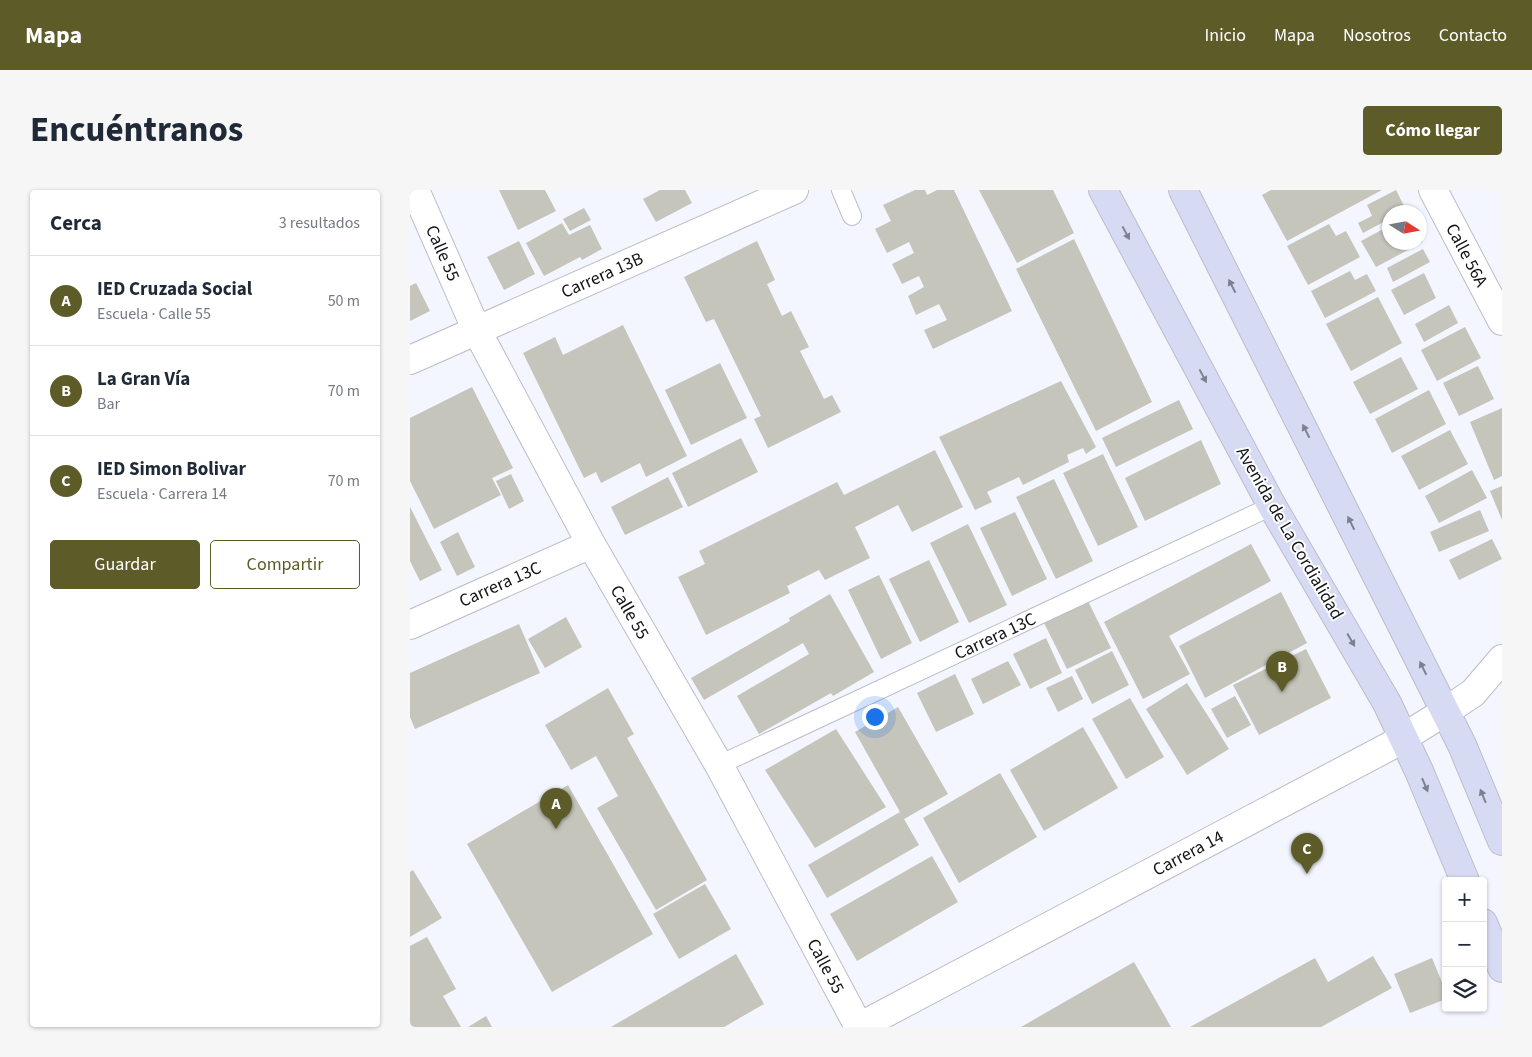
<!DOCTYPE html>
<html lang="es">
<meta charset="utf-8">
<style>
body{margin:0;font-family:"Source Sans 3",sans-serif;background:#f6f6f7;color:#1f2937}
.controls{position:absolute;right:15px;bottom:15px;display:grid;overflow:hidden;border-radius:5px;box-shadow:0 1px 4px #0004}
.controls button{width:45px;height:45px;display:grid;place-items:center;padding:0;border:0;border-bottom:1px solid #e0e1e3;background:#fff;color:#1f2937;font:25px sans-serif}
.compass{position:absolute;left:972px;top:15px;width:45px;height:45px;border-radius:50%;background:#fff;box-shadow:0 1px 4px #0004;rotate:101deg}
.you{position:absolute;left:464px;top:526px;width:18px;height:18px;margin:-12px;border:4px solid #fff;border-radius:50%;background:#1a73e8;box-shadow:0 0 0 8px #1a73e833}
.badge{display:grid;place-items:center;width:32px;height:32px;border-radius:50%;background:#5d5b28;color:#fff;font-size:16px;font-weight:700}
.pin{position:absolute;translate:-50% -41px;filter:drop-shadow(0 1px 2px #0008)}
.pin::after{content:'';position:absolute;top:26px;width:18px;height:15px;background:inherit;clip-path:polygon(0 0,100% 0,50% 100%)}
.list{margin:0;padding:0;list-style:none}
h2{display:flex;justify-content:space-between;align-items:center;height:65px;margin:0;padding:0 20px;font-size:21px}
h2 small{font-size:16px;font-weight:400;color:#747a83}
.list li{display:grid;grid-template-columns:32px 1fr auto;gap:15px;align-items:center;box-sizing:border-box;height:90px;padding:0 20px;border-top:1px solid #e0e1e3}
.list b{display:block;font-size:19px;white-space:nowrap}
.list p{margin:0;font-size:16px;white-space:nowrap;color:#747a83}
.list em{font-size:16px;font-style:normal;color:#747a83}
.actions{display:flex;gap:10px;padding:15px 20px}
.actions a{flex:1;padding:11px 0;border:1px solid #5d5b28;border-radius:5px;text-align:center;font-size:18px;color:#5d5b28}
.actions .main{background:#5d5b28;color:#fff}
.icon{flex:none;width:28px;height:28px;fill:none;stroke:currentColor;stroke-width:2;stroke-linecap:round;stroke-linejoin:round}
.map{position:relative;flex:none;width:1092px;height:837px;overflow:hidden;border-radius:5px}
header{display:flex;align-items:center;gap:30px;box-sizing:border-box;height:70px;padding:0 25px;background:#5d5b28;color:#fff}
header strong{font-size:24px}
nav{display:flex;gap:28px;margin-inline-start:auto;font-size:18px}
.intro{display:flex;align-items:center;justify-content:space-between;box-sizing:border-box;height:120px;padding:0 30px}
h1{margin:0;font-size:35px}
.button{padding:12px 22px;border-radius:5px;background:#5d5b28;color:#fff;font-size:18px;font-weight:700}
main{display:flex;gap:30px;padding:0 30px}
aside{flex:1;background:#fff;border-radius:5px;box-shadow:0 1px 4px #0004}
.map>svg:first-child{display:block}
</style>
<header>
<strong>Mapa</strong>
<nav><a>Inicio</a><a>Mapa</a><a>Nosotros</a><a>Contacto</a></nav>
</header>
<div class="intro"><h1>Encuéntranos</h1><a class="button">Cómo llegar</a></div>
<main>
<aside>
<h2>Cerca<small>3 resultados</small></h2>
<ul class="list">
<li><span class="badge">A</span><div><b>IED Cruzada Social</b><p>Escuela · Calle 55</p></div><em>50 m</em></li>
<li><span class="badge">B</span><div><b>La Gran Vía</b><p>Bar</p></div><em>70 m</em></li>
<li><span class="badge">C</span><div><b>IED Simon Bolivar</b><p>Escuela · Carrera 14</p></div><em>70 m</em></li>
</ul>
<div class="actions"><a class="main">Guardar</a><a>Compartir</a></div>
</aside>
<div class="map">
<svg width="1092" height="837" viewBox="0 0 1092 837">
<rect width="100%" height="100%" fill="#f3f5ff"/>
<path fill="#c5c5bb" d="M 89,0 L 135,0 L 146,21 L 108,40 Z
M 250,0 L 275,0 L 282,13 L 246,32 L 233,9 Z
M 505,0 L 515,0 L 517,5 L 527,0 L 544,0 L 602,121 L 523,159 L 514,140 L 537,130 L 529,114 L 506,125 L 498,106 L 514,97 L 509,86 L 492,94 L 482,74 L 504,63 L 499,52 L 477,63 L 465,39 L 481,31 L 473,15 Z
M 569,0 L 643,0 L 664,43 L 607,73 Z
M 861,0 L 972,0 L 877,51 L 852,5 Z
M 986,0 L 996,20 L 991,22 L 979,22 L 979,29 L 953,43 L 948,33 L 962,26 L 957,15 Z
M 174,18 L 181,30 L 160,41 L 153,29 Z
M 152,33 L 159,45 L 180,35 L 192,59 L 172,70 L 170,67 L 134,86 L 116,53 Z
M 919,34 L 926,46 L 936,41 L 950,67 L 898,95 L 877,56 Z
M 979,36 L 979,52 L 1009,52 L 1009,48 L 1013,52 L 966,77 L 951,51 Z
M 664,49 L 742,212 L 686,241 L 606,79 Z
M 109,51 L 125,84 L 94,100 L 77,67 Z
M 347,51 L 365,90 L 357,94 L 372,126 L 381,121 L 399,157 L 390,161 L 414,209 L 422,205 L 431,222 L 358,258 L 344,229 L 351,226 L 304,129 L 296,132 L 274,87 Z
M 1013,59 L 1020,72 L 983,92 L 977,78 Z
M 940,81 L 945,90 L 957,84 L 966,101 L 915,128 L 901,101 Z
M 1014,83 L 1026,108 L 994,125 L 981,100 Z
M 6,93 L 20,121 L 0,131 L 0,96 Z
M 968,107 L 992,153 L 941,181 L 916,134 Z
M 1039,115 L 1048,133 L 1014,152 L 1005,134 Z
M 213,135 L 277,266 L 236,287 L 230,273 L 191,293 L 186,282 L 174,288 L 113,163 L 145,147 L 153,165 Z
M 1055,137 L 1071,168 L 1027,191 L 1011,160 Z
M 991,167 L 1008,199 L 960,224 L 943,192 Z
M 310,173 L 337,228 L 281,255 L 255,200 Z
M 1068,176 L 1084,209 L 1049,226 L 1033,193 Z
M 651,191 L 686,257 L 676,264 L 673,258 L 657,265 L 659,272 L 613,295 L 609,287 L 577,302 L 582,312 L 565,320 L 529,247 Z
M 62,197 L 103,278 L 82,288 L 91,305 L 24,339 L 0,291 L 0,228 Z
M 1019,200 L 1036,234 L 982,263 L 965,229 Z
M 769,210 L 783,239 L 706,277 L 692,248 Z
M 1092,218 L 1092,286 L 1084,290 L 1060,232 Z
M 1040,240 L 1058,274 L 1009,300 L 991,266 Z
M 331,248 L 348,282 L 278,317 L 262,283 Z
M 791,250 L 811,294 L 735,331 L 715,288 Z
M 525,260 L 553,317 L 502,342 L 488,315 L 445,337 L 460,368 L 415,390 L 409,380 L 377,396 L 380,403 L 296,445 L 268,387 L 295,374 L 289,361 L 427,292 L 434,305 Z
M 693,264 L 728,337 L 688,356 L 653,283 Z
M 1062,280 L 1077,308 L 1029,333 L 1015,306 Z
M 101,284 L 114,311 L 99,319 L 86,291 Z
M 258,287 L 273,317 L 215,345 L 201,317 Z
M 644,289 L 683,371 L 646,389 L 606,307 Z
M 1092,296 L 1092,330 L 1080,301 Z
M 0,317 L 32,380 L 10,391 L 0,371 Z
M 1070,320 L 1079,341 L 1029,362 L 1020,342 Z
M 605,322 L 637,389 L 602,406 L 570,338 Z
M 558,334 L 597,415 L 559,433 L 520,353 Z
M 48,342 L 65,377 L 47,386 L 30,352 Z
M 1082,349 L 1092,369 L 1049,390 L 1039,370 Z
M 841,354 L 861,391 L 759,446 L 780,484 L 733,509 L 694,432 Z
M 519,370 L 549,432 L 510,452 L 479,389 Z
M 469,385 L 502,453 L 471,469 L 438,400 Z
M 871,402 L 897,453 L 795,508 L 769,456 Z
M 420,404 L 464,482 L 423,506 L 421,503 L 349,544 L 327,506 L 399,464 L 393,453 L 294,510 L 281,488 L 380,431 L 379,428 Z
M 677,409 L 701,458 L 657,479 L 633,431 Z
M 156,427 L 172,457 L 135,478 L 118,449 Z
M 109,434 L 130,483 L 5,539 L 0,527 L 0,483 Z
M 636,448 L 652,483 L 620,499 L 603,464 Z
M 896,459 L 921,508 L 849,545 L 823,495 Z
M 702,461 L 719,495 L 682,514 L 665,480 Z
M 598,471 L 611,495 L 573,514 L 561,489 Z
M 545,484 L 564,524 L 526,542 L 507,503 Z
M 662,486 L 673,509 L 648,522 L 636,498 Z
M 777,493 L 819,559 L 777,585 L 736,519 Z
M 198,498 L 224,544 L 217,548 L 297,690 L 246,720 L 187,618 L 208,606 L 186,566 L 161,580 L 135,535 Z
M 825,506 L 841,535 L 817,548 L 801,519 Z
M 720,508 L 754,567 L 716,589 L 682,529 Z
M 488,517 L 538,604 L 494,629 L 509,655 L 417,708 L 398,675 L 490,622 L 445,542 Z
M 673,537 L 708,598 L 634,641 L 600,580 Z
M 426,539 L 476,617 L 405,658 L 355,580 Z
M 590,583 L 627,647 L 549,693 L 513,628 Z
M 158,595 L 243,744 L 142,802 L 57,654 Z
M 522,666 L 548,712 L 447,771 L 420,724 Z
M 3,680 L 32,728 L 0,747 L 0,682 Z
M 295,694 L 321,739 L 269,769 L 243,724 Z
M 17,747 L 46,799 L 33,806 L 51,837 L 0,837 L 0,756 Z
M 326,764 L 354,814 L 314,837 L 201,837 Z
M 963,766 L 982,798 L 911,837 L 780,837 L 905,768 L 918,792 Z
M 1022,768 L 1036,802 L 1036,809 L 1000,823 L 984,784 Z
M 724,772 L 761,837 L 611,837 Z
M 76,826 L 82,837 L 58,837 Z"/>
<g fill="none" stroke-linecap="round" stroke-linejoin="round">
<defs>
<path id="service" d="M 431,0 L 442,26
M 309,575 L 862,316"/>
<path id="minor" d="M 5,0 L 67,141 L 181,354 L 309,575 L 449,837
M 1023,0 L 1092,131
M 0,170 L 384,0
M 0,435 L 181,354"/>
<path id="tertiary" d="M 449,837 L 980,556 L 1036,521 L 1063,503 L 1092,469"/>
<path id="secondary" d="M 693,0 L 862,316 L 977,513 L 1009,581 L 1055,691
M 773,0 L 1052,555 L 1092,651
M 1073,733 L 1092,778"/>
</defs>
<use href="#service" stroke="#bcbdc7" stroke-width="20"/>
<use href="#minor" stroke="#bcbdc7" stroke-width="30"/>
<use href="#tertiary" stroke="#bcbdc7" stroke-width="30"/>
<use href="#secondary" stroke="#bcbdc7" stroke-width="30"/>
<use href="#service" stroke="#fff" stroke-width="18"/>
<use href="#minor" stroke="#fff" stroke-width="28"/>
<use href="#tertiary" stroke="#fff" stroke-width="28"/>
<use href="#secondary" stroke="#d7daf3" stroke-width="28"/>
</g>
<defs><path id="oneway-solid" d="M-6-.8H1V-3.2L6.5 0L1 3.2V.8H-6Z" transform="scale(1.25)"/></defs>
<g fill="#7e8090">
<use href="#oneway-solid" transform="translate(716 43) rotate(62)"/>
<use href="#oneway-solid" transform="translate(822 96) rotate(-117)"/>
<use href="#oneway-solid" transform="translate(793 186) rotate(62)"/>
<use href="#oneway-solid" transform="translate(896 241) rotate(-117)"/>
<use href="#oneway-solid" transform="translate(941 333) rotate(-116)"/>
<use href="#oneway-solid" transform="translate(941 450) rotate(60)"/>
<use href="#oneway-solid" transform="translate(1013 478) rotate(-116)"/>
<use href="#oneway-solid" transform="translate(1015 595) rotate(67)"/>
<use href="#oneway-solid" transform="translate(1073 606) rotate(-112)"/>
</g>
<g text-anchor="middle" stroke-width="4" stroke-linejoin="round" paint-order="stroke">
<g font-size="18" fill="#121316" stroke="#fff">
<text transform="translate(33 63) rotate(66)" y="6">Calle 55</text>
<text transform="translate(1057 65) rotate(62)" y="6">Calle 56A</text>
<text transform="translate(192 85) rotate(-24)" y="6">Carrera 13B</text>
<text transform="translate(880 343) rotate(60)" y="6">Avenida de La Cordialidad</text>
<text transform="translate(90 394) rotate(-24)" y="6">Carrera 13C</text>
<text transform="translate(220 422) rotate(60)" y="6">Calle 55</text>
<text transform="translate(585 446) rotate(-25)" y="6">Carrera 13C</text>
<text transform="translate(778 663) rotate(-28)" y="6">Carrera 14</text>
<text transform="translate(416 776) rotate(62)" y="6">Calle 55</text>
</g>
</g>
</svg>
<div class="controls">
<button>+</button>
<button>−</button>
<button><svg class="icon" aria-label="layers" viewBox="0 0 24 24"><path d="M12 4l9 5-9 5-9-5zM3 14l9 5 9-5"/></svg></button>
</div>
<svg class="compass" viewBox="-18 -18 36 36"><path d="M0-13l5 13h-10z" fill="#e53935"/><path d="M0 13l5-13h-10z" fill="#747a83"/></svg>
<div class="you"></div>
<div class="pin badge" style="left:146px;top:639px">A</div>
<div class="pin badge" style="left:872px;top:502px">B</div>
<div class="pin badge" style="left:897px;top:684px">C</div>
</div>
</main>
